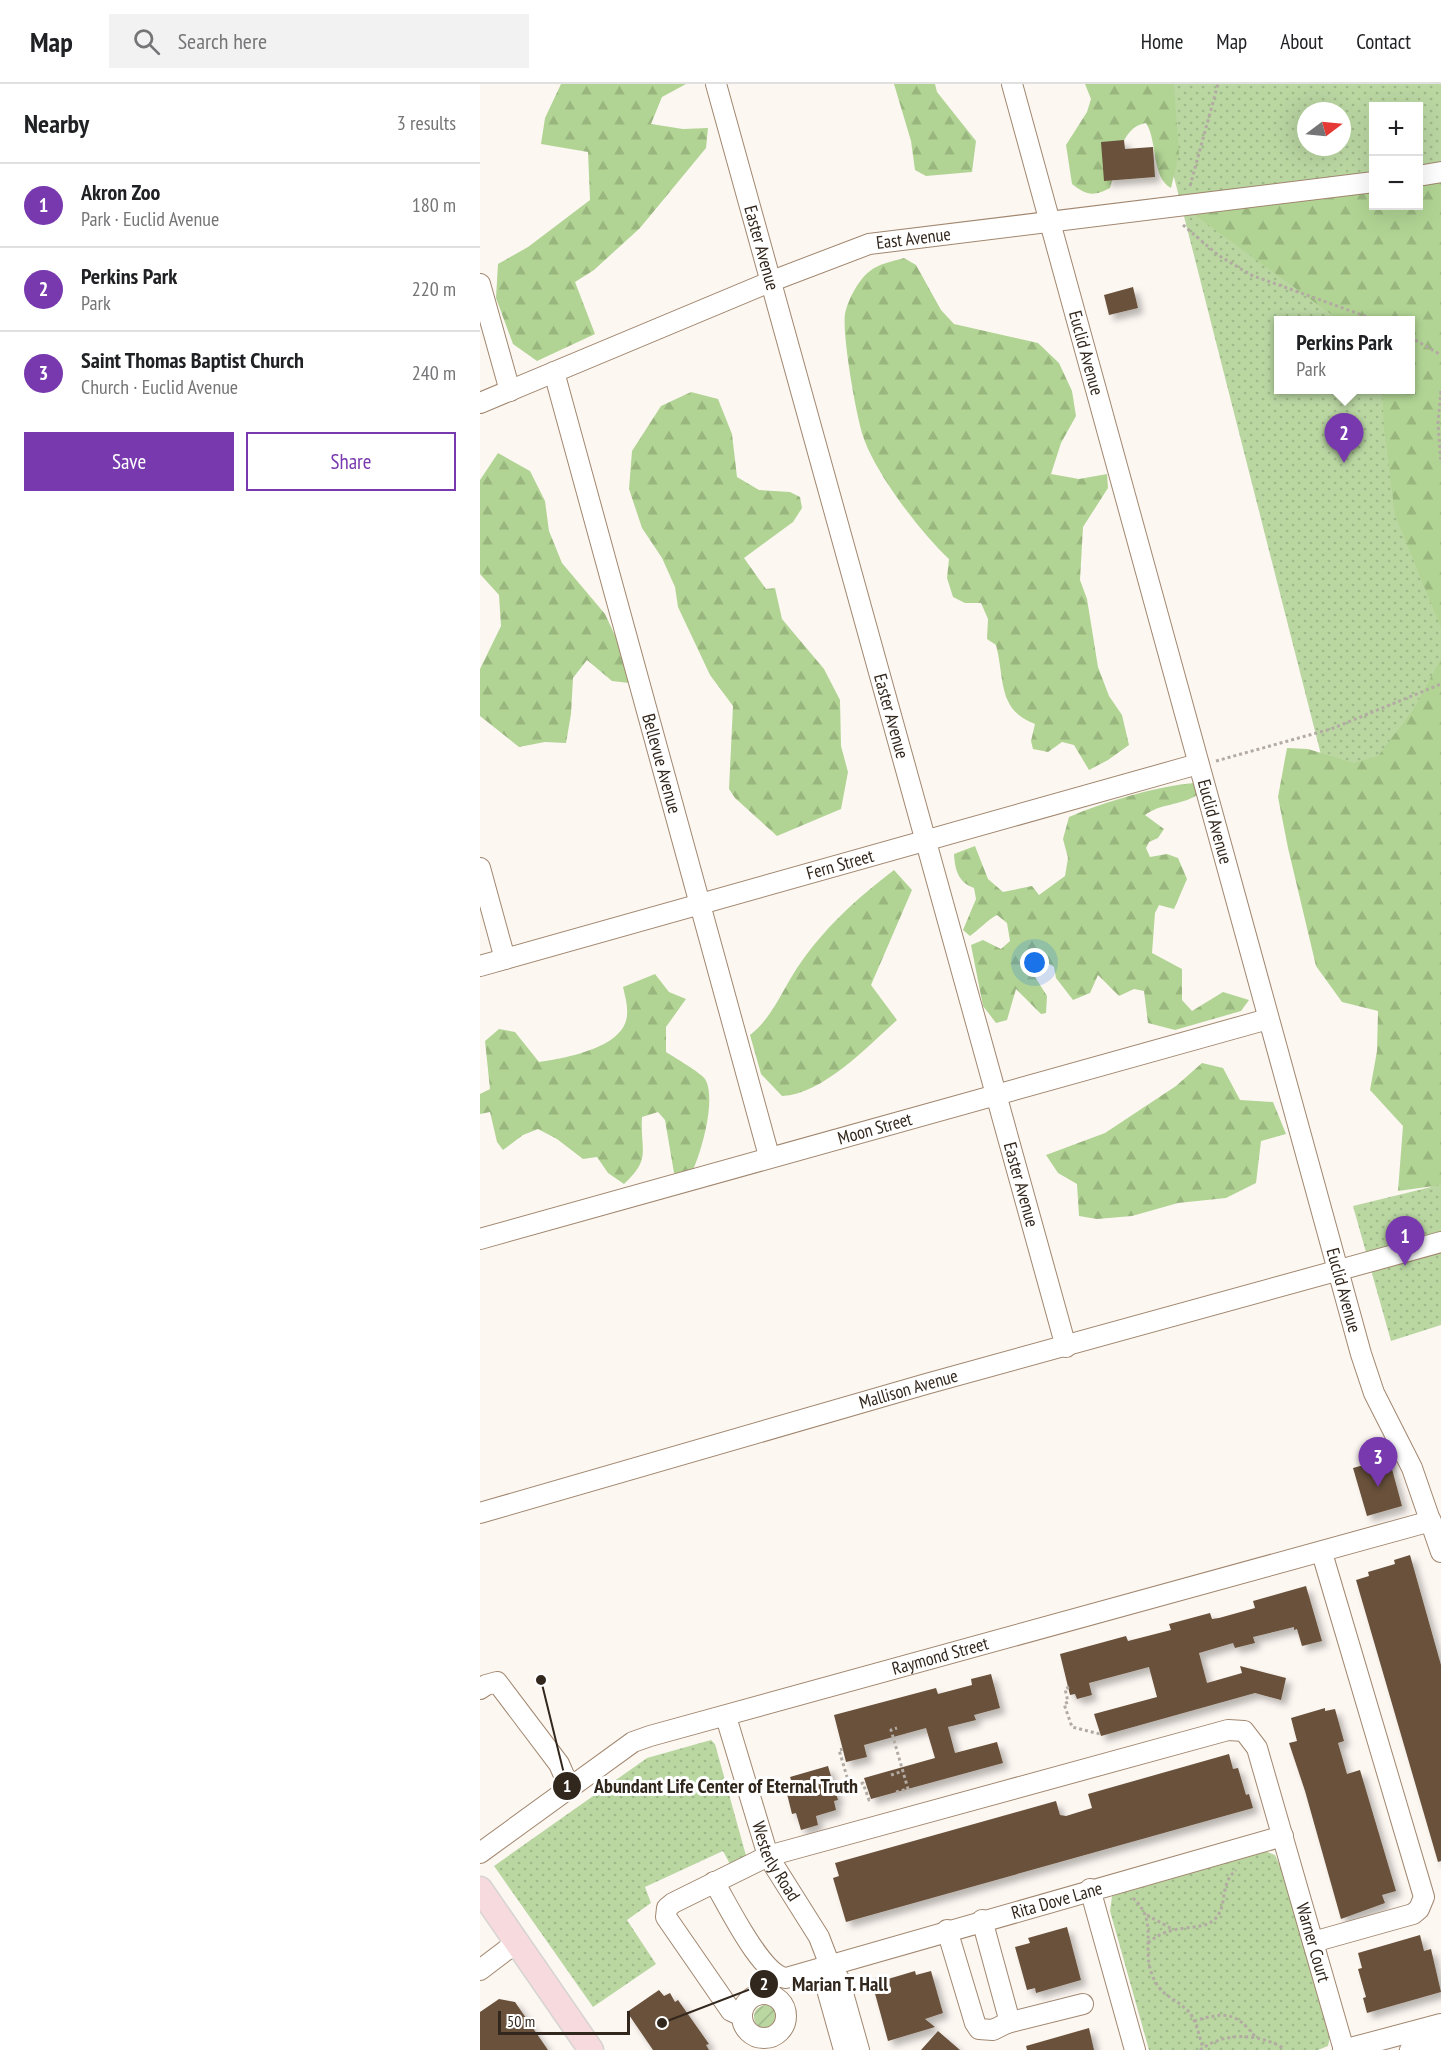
<!DOCTYPE html>
<meta charset="utf-8">
<style>
body{margin:0;font-family:"PT Sans Narrow",sans-serif;background:#f2f2f2;color:#202124}
.controls{position:absolute;right:18px;top:18px;display:grid;overflow:hidden;border-radius:0px;box-shadow:0 6px 24px #0002}
.controls button{width:54px;height:54px;display:grid;place-items:center;padding:0;border:0;border-bottom:2px solid #e0e0e0;background:#fff;color:#202124;font:30px sans-serif}
.compass{position:absolute;left:817px;top:18px;width:54px;height:54px;border-radius:50%;background:#fff;box-shadow:0 6px 24px #0002;rotate:74deg}
.scale{position:absolute;left:18px;bottom:15px;width:132px;box-sizing:border-box;padding-left:6px;border:3px solid #32271d;border-top:0;font-size:16px;line-height:21px;white-space:nowrap;color:#32271d;-webkit-text-stroke:4px #fff;paint-order:stroke}
.you{position:absolute;left:555px;top:879px;width:21px;height:21px;margin:-15px;border:4px solid #fff;border-radius:50%;background:#1a73e8;box-shadow:0 0 0 9px #1a73e833}
.badge{display:grid;place-items:center;width:39px;height:39px;border-radius:50%;background:#7839ae;color:#fff;font-size:20px;font-weight:700}
.pin{position:absolute;translate:-50% -50px;filter:drop-shadow(0 2px 3px #0008)}
.pin::after{content:'';position:absolute;top:32px;width:21px;height:18px;background:inherit;clip-path:polygon(0 0,100% 0,50% 100%)}
.popup{position:absolute;left:794px;top:232px;width:141px;height:78px;box-sizing:border-box;display:grid;place-content:center;border-radius:0px;background:#fff;filter:drop-shadow(0 2px 4px #0005);font-size:20px;white-space:nowrap;color:#757577}
.popup b{font-size:22px;color:#202124}
.popup::after{content:'';position:absolute;left:50%;top:100%;margin-left:-12px;border:12px solid transparent;border-top-color:#fff}
.list{margin:0;padding:0;list-style:none}
h2{display:flex;justify-content:space-between;align-items:center;height:78px;margin:0;padding:0 24px;font-size:26px}
h2 small{font-size:20px;font-weight:400;color:#757577}
.list li{display:grid;grid-template-columns:39px 1fr auto;gap:18px;align-items:center;box-sizing:border-box;height:84px;padding:0 24px;border-top:2px solid #e0e0e0}
.list b{display:block;font-size:22px;white-space:nowrap}
.list p{margin:0;font-size:20px;white-space:nowrap;color:#757577}
.list em{font-size:20px;font-style:normal;color:#757577}
.actions{display:flex;gap:12px;padding:18px 24px}
.actions a{flex:1;padding:14px 0;border:2px solid #7839ae;border-radius:0px;text-align:center;font-size:21px;color:#7839ae}
.actions .main{background:#7839ae;color:#fff}
.icon{flex:none;width:33px;height:33px;fill:none;stroke:currentColor;stroke-width:2;stroke-linecap:round;stroke-linejoin:round}
.map{position:relative;flex:none;width:961px;height:1966px;overflow:hidden}
header{display:flex;align-items:center;gap:36px;box-sizing:border-box;height:84px;padding:0 30px;background:#fff;border-bottom:2px solid #e0e0e0}
header strong{font-size:28px}
nav{display:flex;gap:33px;margin-inline-start:auto;font-size:21px}
.search{width:420px;height:54px;background:#f2f2f2;display:flex;align-items:center;gap:15px;box-sizing:border-box;padding:0 21px;border-radius:0px;color:#757577;font-size:22px}
main{display:flex}
aside{flex:1;background:#fff}
.map>svg:first-child{display:block}
</style>
<header>
<strong>Map</strong>
<div class="search"><svg class="icon" aria-label="search" viewBox="0 0 24 24"><circle cx="10" cy="10" r="6"/><path d="M15 15l6 6"/></svg>Search here</div>
<nav><a>Home</a><a>Map</a><a>About</a><a>Contact</a></nav>
</header>
<main>
<aside>
<h2>Nearby<small>3 results</small></h2>
<ul class="list">
<li><span class="badge">1</span><div><b>Akron Zoo</b><p>Park · Euclid Avenue</p></div><em>180 m</em></li>
<li><span class="badge">2</span><div><b>Perkins Park</b><p>Park</p></div><em>220 m</em></li>
<li><span class="badge">3</span><div><b>Saint Thomas Baptist Church</b><p>Church · Euclid Avenue</p></div><em>240 m</em></li>
</ul>
<div class="actions"><a class="main">Save</a><a>Share</a></div>
</aside>
<div class="map">
<svg width="961" height="1966" viewBox="0 0 961 1966">
<defs>
<pattern id="grass-dots" width="8" height="8" patternUnits="userSpaceOnUse" patternTransform="scale(1.5)"><rect width="8" height="8" fill="#bad7a2"/><path d="M2 2h.1M6 6h.1" fill="none" stroke="#a0b98b" stroke-width="1.8" stroke-linecap="round"/></pattern>
<pattern id="forest-firs" width="22" height="20" patternUnits="userSpaceOnUse" patternTransform="scale(1.5)"><rect width="22" height="20" fill="#b1d494"/><path d="M5 1l3.5 6h-7zM16 11l3.5 6h-7z" fill="#99b67f"/></pattern>
<pattern id="garden-furrows" width="10" height="10" patternUnits="userSpaceOnUse" patternTransform="scale(1.5)"><rect width="10" height="10" fill="#bad7a2"/><path d="M-1 1l2-2M0 10L10 0M9 11l2-2" fill="none" stroke="#a0b98b"/></pattern>
<filter id="shadow"><feDropShadow dx="5.5" dy="5.5" stdDeviation="3" flood-color="#0004"/></filter>
</defs>
<rect width="100%" height="100%" fill="#fdf7f2"/>
<path fill="url(#grass-dots)" fill-rule="evenodd" d="M 667,0 L 961,0 L 961,1241 L 911,1257 L 873,1122 L 951,1103 L 695,97 ZM 894,22 L 938,22 L 938,122 L 894,122 ZM 826,27 L 862,27 L 862,63 L 826,63 ZM 798,236 L 930,236 L 930,306 L 798,306 Z
M 231,1656 L 235,1660 L 267,1775 L 250,1780 L 243,1767 L 165,1803 L 171,1819 L 147,1836 L 176,1880 L 113,1923 L 14,1782 L 167,1674 Z
M 785,1767 L 795,1771 L 802,1786 L 851,1948 L 848,1962 L 838,1966 L 669,1966 L 630,1827 L 632,1812 Z"/>
<path fill="url(#forest-firs)" d="M 81,0 L 206,0 L 182,13 L 171,40 L 203,45 L 228,44 L 226,64 L 160,144 L 114,186 L 95,198 L 115,250 L 57,277 L 33,260 L 16,214 L 18,180 L 48,163 L 110,116 L 108,68 L 61,60 L 65,34 Z
M 414,0 L 455,0 L 457,8 L 496,57 L 492,88 L 446,92 L 435,86 L 431,57 Z
M 605,0 L 694,0 L 699,70 L 691,104 C 671,93 678,58 666,39 C 639,43 637,82 630,104 C 613,113 606,111 592,100 L 586,61 L 607,28 L 611,15 Z
M 961,88 L 961,544 L 915,431 L 904,344 L 902,306 L 930,306 L 930,236 L 859,236 L 701,121 L 893,98 L 894,122 L 938,122 L 939,92 Z
M 424,174 L 436,181 L 461,226 L 474,240 L 558,259 L 579,279 L 592,307 L 596,332 L 581,359 L 571,390 L 599,395 L 627,390 L 628,404 L 603,443 L 600,496 L 607,515 L 618,583 L 629,612 L 642,631 L 649,661 L 628,676 L 609,686 L 594,661 L 582,658 L 568,668 L 553,665 L 551,657 L 555,640 C 517,626 525,595 516,561 L 507,555 L 508,535 L 501,519 L 485,519 L 473,513 L 467,494 L 469,475 C 441,449 395,389 383,352 C 376,331 362,251 365,230 C 368,216 378,196 390,187 C 398,180 414,177 424,174 Z
M 211,308 L 238,315 L 252,350 L 257,393 L 279,406 L 310,408 L 320,413 L 322,424 L 313,438 L 264,474 L 286,505 L 295,504 L 302,535 L 344,585 L 360,616 L 361,662 L 368,688 L 361,725 L 297,752 L 255,714 L 249,705 L 253,622 L 230,591 L 198,523 L 195,503 L 182,474 L 162,444 L 149,405 L 152,367 L 181,322 Z
M 18,369 L 50,387 L 65,417 L 69,447 L 82,479 L 125,530 L 145,573 L 149,599 L 132,597 L 107,576 L 93,594 L 91,630 L 86,659 L 65,658 L 39,663 L 0,632 L 0,585 L 21,542 L 19,511 L 0,490 L 0,396 Z
M 961,575 L 961,1101 L 918,1107 L 923,1042 L 890,1006 L 897,967 L 898,927 L 862,918 L 836,882 L 808,764 L 798,713 L 807,664 L 828,665 L 874,679 L 898,672 L 933,626 Z
M 714,699 L 717,711 C 700,722 681,719 665,731 L 684,745 L 678,754 L 669,758 L 666,764 L 670,773 L 687,770 L 698,774 L 707,795 L 694,825 L 679,821 L 675,829 L 672,869 L 702,885 L 702,916 L 712,927 L 743,908 L 769,916 L 761,927 L 695,946 L 668,939 L 664,907 L 654,905 L 639,912 L 618,891 L 610,909 L 593,916 L 576,894 L 574,883 L 560,874 L 552,888 L 567,912 L 566,929 L 561,930 L 536,905 L 527,936 L 516,939 L 503,922 L 491,861 L 503,856 L 521,865 L 530,857 L 527,839 L 517,831 C 506,837 500,845 490,852 L 483,846 L 496,815 L 494,804 C 478,798 475,786 474,770 L 495,762 L 508,795 L 523,808 L 552,802 L 559,811 L 585,792 L 588,774 L 583,755 L 589,733 C 624,718 677,702 714,699 Z
M 414,786 L 432,806 L 391,901 L 417,936 C 388,962 342,1011 302,1012 L 281,990 L 270,951 C 292,934 302,907 317,884 C 344,844 376,815 414,786 Z
M 175,890 L 189,908 L 206,915 L 186,943 L 186,968 C 195,974 220,988 225,995 C 237,1014 221,1071 211,1090 L 194,1089 L 185,1036 L 178,1028 L 162,1033 C 160,1067 172,1074 144,1100 L 128,1089 L 117,1073 L 103,1075 L 77,1055 L 58,1045 L 43,1051 L 23,1066 L 17,1058 L 10,1028 L 0,1030 L 0,1010 L 10,1005 L 5,957 L 19,945 L 35,948 L 59,978 C 85,974 145,964 147,931 C 148,922 145,912 143,903 Z
M 722,979 L 743,984 L 760,1016 L 793,1018 L 806,1050 L 781,1057 L 776,1099 L 746,1114 L 698,1119 L 652,1132 L 617,1135 L 599,1132 L 597,1100 L 578,1089 L 566,1071 L 625,1049 L 696,1002 Z"/>
<path fill="url(#garden-furrows)" d="M274 1933a12 12 0 1 1 24 0a12 12 0 1 1-24 0Z"/>
<path fill="#69513b" filter="url(#shadow)" d="M 644,56 L 645,65 L 673,63 L 675,93 L 624,97 L 621,58 Z
M 653,203 L 658,224 L 629,231 L 624,211 Z
M 909,1374 L 922,1422 L 887,1432 L 873,1384 Z
M 930,1471 L 961,1581 L 961,1777 L 958,1778 L 876,1496 L 889,1492 L 888,1488 L 915,1480 L 914,1476 Z
M 826,1502 L 842,1557 L 822,1562 L 817,1545 L 814,1546 L 814,1543 L 773,1553 L 775,1559 L 755,1564 L 753,1559 L 719,1569 L 727,1599 L 762,1589 L 760,1582 L 806,1594 L 801,1616 L 775,1609 L 621,1652 L 614,1630 L 677,1613 L 669,1583 L 609,1599 L 612,1611 L 597,1615 L 595,1610 L 590,1611 L 580,1570 L 646,1552 L 648,1557 L 691,1546 L 689,1540 L 730,1529 L 732,1535 L 739,1534 L 775,1524 L 773,1517 Z
M 511,1590 L 520,1624 L 494,1631 L 496,1636 L 468,1643 L 475,1669 L 517,1658 L 523,1679 L 391,1715 L 384,1694 L 455,1674 L 446,1644 L 384,1661 L 387,1673 L 366,1678 L 354,1631 L 456,1604 L 458,1610 L 492,1601 L 491,1595 Z
M 845,1624 L 845,1627 L 855,1625 L 864,1657 L 858,1659 L 867,1690 L 880,1686 L 916,1807 L 902,1811 L 905,1819 L 861,1835 L 825,1707 L 809,1659 L 817,1657 L 811,1634 Z
M 749,1670 L 753,1685 L 758,1684 L 766,1711 L 769,1710 L 773,1724 L 366,1838 L 353,1794 L 359,1792 L 355,1779 L 576,1717 L 580,1731 L 586,1732 L 612,1724 L 608,1710 Z
M 348,1682 L 358,1716 L 354,1717 L 356,1726 L 336,1732 L 338,1741 L 321,1746 L 316,1729 L 312,1730 L 307,1710 L 310,1709 L 308,1700 L 312,1699 L 310,1693 Z
M 587,1843 L 601,1896 L 556,1909 L 555,1904 L 547,1906 L 535,1863 L 550,1859 L 548,1854 Z
M 940,1851 L 944,1867 L 951,1865 L 961,1908 L 887,1929 L 883,1914 L 886,1913 L 878,1885 L 882,1884 L 878,1869 Z
M 435,1887 L 436,1891 L 451,1887 L 463,1929 L 445,1935 L 455,1943 L 408,1957 L 391,1895 L 407,1891 L 408,1895 Z
M 179,1906 L 184,1912 L 190,1909 L 195,1918 L 198,1916 L 229,1960 L 226,1961 L 229,1966 L 173,1966 L 147,1928 Z
M 19,1915 L 35,1918 L 68,1966 L 0,1966 L 0,1928 Z
M 609,1944 L 614,1966 L 547,1966 L 546,1962 Z
M 458,1947 L 480,1966 L 441,1966 Z"/>
<g fill="none" stroke-linecap="round" stroke-linejoin="round">
<defs>
<g id="minor">
<path id="s1" d="M 236,0 L 586,1263"/>
<path id="s2" d="M 532,0 L 881,1270 L 894,1309 L 932,1384 L 961,1468"/>
<path d="M 938,92 L 961,88"/>
<path d="M 0,200 L 30,307"/>
<path id="s3" d="M 74,288 L 289,1072"/>
<path id="s4" d="M 0,319 L 292,197 L 389,160 L 894,98"/>
<path d="M 0,784 L 25,875"/>
<path id="s5" d="M 0,882 L 718,680"/>
<path id="s6" d="M 0,1155 L 788,935"/>
<path id="s7" d="M 0,1429 L 446,1300 L 961,1158"/>
<path d="M 0,1605 L 6,1601 L 17,1598 L 79,1680 L 90,1705"/>
<path id="s8" d="M 246,1633 L 288,1772 L 339,1853 L 349,1879 L 359,1895 L 379,1966"/>
<path id="s9" d="M 0,1769 L 153,1658 L 170,1652 L 951,1437"/>
<path id="s10" d="M 234,1798 C 248,1821 281,1891 306,1894 L 803,1752"/>
<path d="M 610,1805 L 655,1966"/>
<path d="M 467,1846 L 495,1939 L 499,1945 L 513,1946 L 527,1939 L 528,1931 L 502,1836"/>
<path d="M 833,1858 L 933,1830 L 939,1825 L 944,1813 L 842,1469"/>
<path d="M 349,1879 L 348,1909 L 364,1966"/>
<path d="M 0,1886 L 37,1858"/>
<circle cx="284" cy="1932" r="22"/>
<path id="s11" d="M 262,1932 L 251,1927 L 186,1833 L 187,1824 L 193,1819 L 288,1772 L 748,1646 L 764,1647 L 777,1664 L 864,1966"/>
<path d="M 527,1939 L 603,1920"/>
<path d="M 863,1966 L 961,1940"/>
<path d="M 930,1966 L 961,1957"/>
</g>
<path id="major" d="M 0,1805 L 111,1966"/>
</defs>
<use href="#minor" stroke="#a1876f" stroke-width="22"/>
<use href="#major" stroke="#d6d4d2" stroke-width="27"/>
<path stroke="#b2aaa3" stroke-width="3" stroke-dasharray="3 3" stroke-linecap="butt" d="M 710,102 L 738,0
M 703,141 L 738,171 L 771,191 L 896,236
M 930,253 L 961,271
M 961,307 L 958,339 L 961,379
M 736,677 L 851,645 L 961,600
M 589,1603 L 585,1605 L 588,1618 L 584,1620 L 592,1643 L 620,1650
M 363,1665 L 359,1666 L 370,1703 L 383,1699 L 389,1716 L 391,1715
M 411,1691 L 423,1687
M 416,1708 L 428,1705 L 411,1646 L 417,1644
M 653,1814 C 680,1839 660,1863 673,1893 C 681,1912 693,1913 706,1925 C 716,1933 719,1952 723,1964
M 667,1831 L 692,1845
M 668,1859 C 693,1837 718,1849 734,1836 C 749,1822 738,1802 756,1786
M 714,1937 C 744,1928 756,1927 776,1954
M 720,1966 C 744,1948 778,1949 803,1964"/>
<use href="#minor" stroke="#fff" stroke-width="20"/>
<use href="#major" stroke="#f7dadd" stroke-width="24"/>
</g>
<g text-anchor="middle" stroke-width="6" stroke-linejoin="round" paint-order="stroke">
<g font-size="18" fill="#32271d" stroke="#fff">
<text dy="6" stroke="none"><textPath href="#s4" startOffset="465">East Avenue</textPath></text>
<text dy="6" stroke="none"><textPath href="#s1" startOffset="170">Easter Avenue</textPath></text>
<text dy="6" stroke="none"><textPath href="#s2" startOffset="279">Euclid Avenue</textPath></text>
<text dy="6" stroke="none"><textPath href="#s1" startOffset="656">Easter Avenue</textPath></text>
<text dy="6" stroke="none"><textPath href="#s3" startOffset="406">Bellevue Avenue</textPath></text>
<text dy="6" stroke="none"><textPath href="#s2" startOffset="765">Euclid Avenue</textPath></text>
<text dy="6" stroke="none"><textPath href="#s5" startOffset="374">Fern Street</textPath></text>
<text dy="6" stroke="none"><textPath href="#s6" startOffset="410">Moon Street</textPath></text>
<text dy="6" stroke="none"><textPath href="#s1" startOffset="1142">Easter Avenue</textPath></text>
<text dy="6" stroke="none"><textPath href="#s2" startOffset="1251">Euclid Avenue</textPath></text>
<text dy="6" stroke="none"><textPath href="#s7" startOffset="446">Mallison Avenue</textPath></text>
<text dy="6" stroke="none"><textPath href="#s9" startOffset="508">Raymond Street</textPath></text>
<text dy="6" stroke="none"><textPath href="#s8" startOffset="153">Westerly Road</textPath></text>
<text dy="6" stroke="none"><textPath href="#s10" startOffset="404">Rita Dove Lane</textPath></text>
<text dy="6" stroke="none"><textPath href="#s11" startOffset="966">Warner Court</textPath></text>
</g>
</g>
<path fill="none" stroke="#32271d" stroke-width="2" d="M61 1596L87 1702M182 1939L284 1900"/>
<g fill="#32271d" stroke="#fff" stroke-width="2">
<circle cx="61" cy="1596" r="6"/>
<circle cx="182" cy="1939" r="6"/>
<circle cx="87" cy="1702" r="15"/>
<circle cx="284" cy="1900" r="15"/>
</g>
<g font-size="18" text-anchor="middle" font-weight="bold" fill="#fff">
<text x="87" y="1708">1</text>
<text x="284" y="1906">2</text>
</g>
<g font-size="20" text-anchor="middle" font-weight="bold" fill="#32271d" stroke="#fff" stroke-width="6" stroke-linejoin="round" paint-order="stroke">
<text x="246" y="1709">Abundant Life Center of Eternal Truth</text>
<text x="360" y="1907">Marian T. Hall</text>
</g>
</svg>
<div class="controls">
<button>+</button>
<button>−</button>
</div>
<svg class="compass" viewBox="-18 -18 36 36"><path d="M0-13l5 13h-10z" fill="#e53935"/><path d="M0 13l5-13h-10z" fill="#757577"/></svg>
<div class="scale">50 m</div>
<div class="you"></div>
<div class="pin badge" style="left:925px;top:1182px">1</div>
<div class="pin badge" style="left:864px;top:379px">2</div>
<div class="popup"><b>Perkins Park</b>Park</div>
<div class="pin badge" style="left:898px;top:1403px">3</div>
</div>
</main>
